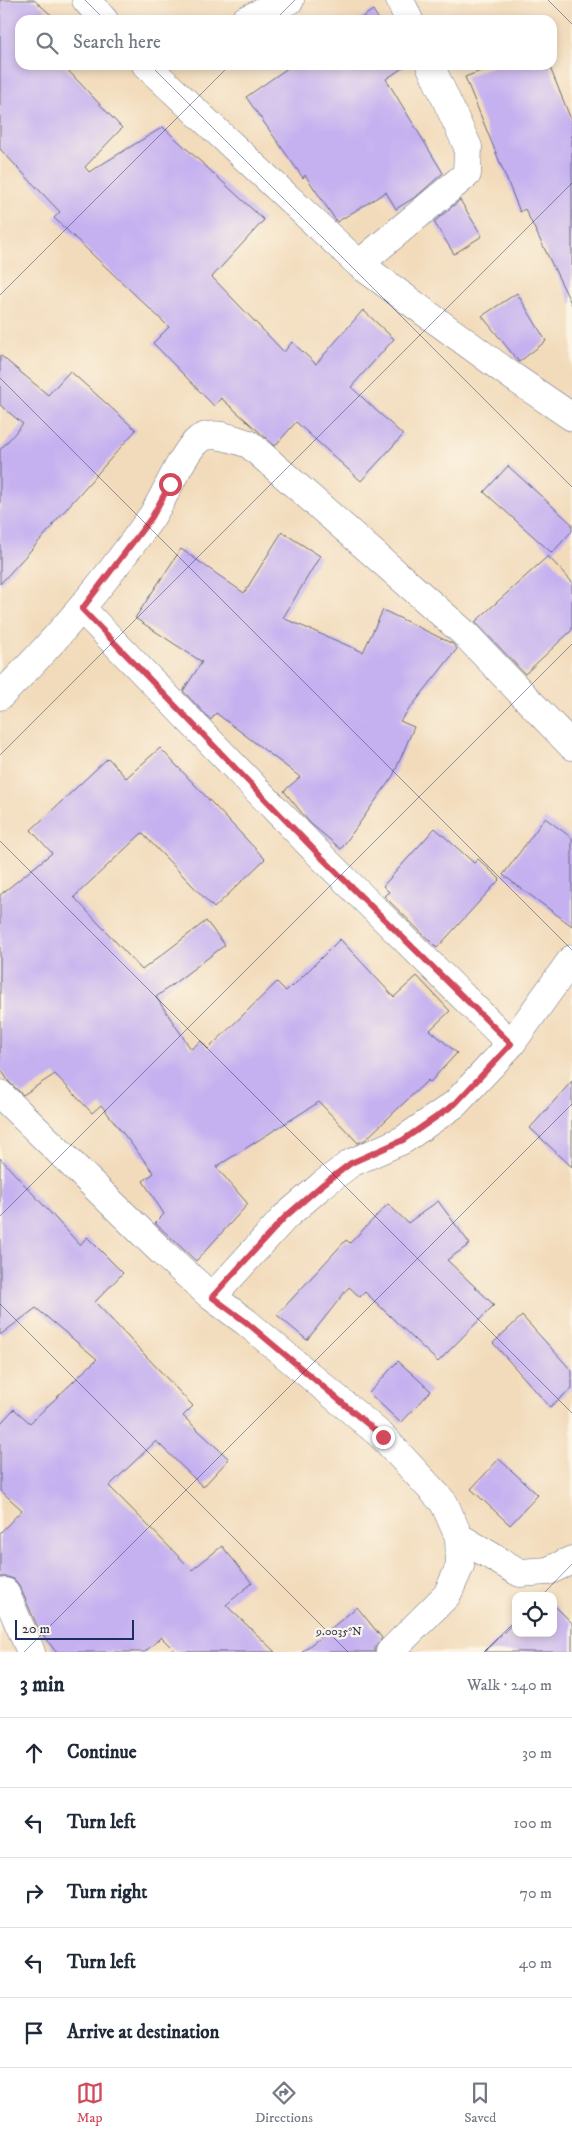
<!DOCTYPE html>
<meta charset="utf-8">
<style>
body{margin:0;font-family:"IM FELL DW Pica",serif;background:#f6f6f7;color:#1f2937}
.controls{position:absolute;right:15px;bottom:15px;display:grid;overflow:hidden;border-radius:10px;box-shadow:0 2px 8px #0003}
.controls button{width:45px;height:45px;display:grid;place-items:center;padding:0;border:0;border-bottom:1px solid #e0e1e3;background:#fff;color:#1f2937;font:25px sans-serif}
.scale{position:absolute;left:15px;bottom:12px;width:119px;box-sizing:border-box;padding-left:5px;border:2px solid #1b2f5e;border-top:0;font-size:14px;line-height:18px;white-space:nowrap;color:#1b2f5e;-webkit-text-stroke:4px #fcf5e5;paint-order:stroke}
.stop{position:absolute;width:15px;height:15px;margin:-11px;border:4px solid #d1495b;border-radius:50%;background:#fff}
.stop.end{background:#d1495b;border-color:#fff;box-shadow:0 1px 5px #0008}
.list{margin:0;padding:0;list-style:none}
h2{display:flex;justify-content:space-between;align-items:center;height:65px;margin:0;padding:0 20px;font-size:21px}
h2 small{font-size:16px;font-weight:400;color:#747a83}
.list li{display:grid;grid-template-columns:32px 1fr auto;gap:15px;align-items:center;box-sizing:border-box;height:70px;padding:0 20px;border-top:1px solid #e0e1e3}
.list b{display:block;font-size:19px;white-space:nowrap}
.list em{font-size:16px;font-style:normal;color:#747a83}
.icon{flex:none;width:28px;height:28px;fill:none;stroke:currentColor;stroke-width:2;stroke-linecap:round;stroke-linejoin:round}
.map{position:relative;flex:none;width:572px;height:1652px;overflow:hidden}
.search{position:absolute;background:#fff;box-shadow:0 2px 8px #0003;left:15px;right:15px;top:15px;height:55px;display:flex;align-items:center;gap:12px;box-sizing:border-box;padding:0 18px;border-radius:15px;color:#747a83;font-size:19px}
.sheet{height:415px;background:#fff}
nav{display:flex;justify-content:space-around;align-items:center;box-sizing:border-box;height:70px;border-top:1px solid #e0e1e3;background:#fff;font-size:14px;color:#747a83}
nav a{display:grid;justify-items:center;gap:2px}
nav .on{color:#d1495b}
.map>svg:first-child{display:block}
</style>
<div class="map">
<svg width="572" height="1652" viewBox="0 0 572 1652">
<rect width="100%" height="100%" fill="#fcf5e5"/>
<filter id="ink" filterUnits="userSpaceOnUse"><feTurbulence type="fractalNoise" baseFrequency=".02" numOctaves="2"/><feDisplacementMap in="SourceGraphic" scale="10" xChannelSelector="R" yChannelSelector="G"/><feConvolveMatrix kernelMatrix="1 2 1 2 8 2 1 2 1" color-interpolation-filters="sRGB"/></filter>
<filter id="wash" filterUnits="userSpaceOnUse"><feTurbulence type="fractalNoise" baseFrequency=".0096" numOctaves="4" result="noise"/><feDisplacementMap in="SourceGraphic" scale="20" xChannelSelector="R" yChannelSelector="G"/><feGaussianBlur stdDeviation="1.12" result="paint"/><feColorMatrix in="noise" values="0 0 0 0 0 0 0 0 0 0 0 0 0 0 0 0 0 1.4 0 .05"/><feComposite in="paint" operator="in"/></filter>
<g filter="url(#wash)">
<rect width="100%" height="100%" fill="#f2dbbb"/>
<g id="blocks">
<path fill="#c5b0f0" d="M 0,0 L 34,0 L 57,20 L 20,20 L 20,65 L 63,65 L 122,128 L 85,167 L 89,172 L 163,127 L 264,220 L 212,277 L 284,352 L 292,342 L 316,364 L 363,310 L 394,339 L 351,387 L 403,435 L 361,481 L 296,422 L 275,446 L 221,398 L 214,406 L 153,343 L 169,327 L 54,218 L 60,212 L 0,149 Z
M 373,10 L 379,20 L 358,20 Z
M 292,65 L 407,65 L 386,79 L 443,173 L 417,196 L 396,209 L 386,192 L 337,222 L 305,175 L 303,178 L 246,97 Z
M 496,65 L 549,65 L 572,122 L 572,305 L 525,209 L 520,212 L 465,77 Z
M 460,200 L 482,236 L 454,254 L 434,222 Z
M 517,293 L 546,341 L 519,362 L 482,316 Z
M 0,355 L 48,395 L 70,371 L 136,430 L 52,525 L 53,526 L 0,584 L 0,450 L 23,424 L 0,405 Z
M 508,466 L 572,524 L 572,531 L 552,553 L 484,492 Z
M 282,532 L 320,556 L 283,618 L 363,652 L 383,610 L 453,644 L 457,649 L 400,721 L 414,727 L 393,776 L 341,849 L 310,823 L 284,791 L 300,777 L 216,713 L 211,720 L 183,691 L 202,662 L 135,618 L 181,549 L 244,593 Z
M 548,556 L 572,582 L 572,630 L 525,674 L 475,622 Z
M 160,748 L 265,859 L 214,908 L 142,833 L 74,897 L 142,970 L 206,921 L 225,945 L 156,997 L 191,1049 L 201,1041 L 208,1049 L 277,982 L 286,991 L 291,986 L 292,987 L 340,939 L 394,997 L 417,976 L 450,1011 L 430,1030 L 457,1053 L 430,1082 L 428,1080 L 365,1140 L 358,1143 L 319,1102 L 216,1167 L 248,1204 L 196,1261 L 155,1223 L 164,1214 L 143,1181 L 154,1173 L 101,1105 L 92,1113 L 55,1074 L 23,1095 L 9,1082 L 0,1068 L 0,895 L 52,853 L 31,830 L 108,758 L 126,778 Z
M 545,818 L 572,838 L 572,926 L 503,875 Z
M 435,828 L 474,863 L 478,859 L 500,879 L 437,948 L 384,896 L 389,892 L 383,886 Z
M 572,1081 L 572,1167 L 530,1128 Z
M 0,1158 L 80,1245 L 87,1237 L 123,1273 L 95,1302 L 193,1406 L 183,1416 L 229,1459 L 203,1487 L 156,1441 L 109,1486 L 192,1570 L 222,1546 L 252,1583 L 226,1605 L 275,1652 L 176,1652 L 161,1637 L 145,1652 L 56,1652 L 38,1628 L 19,1585 L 14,1579 L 7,1577 L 0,1577 L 0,1533 L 22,1510 L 0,1490 L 0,1424 L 14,1409 L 30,1423 L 97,1359 L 36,1308 L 0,1335 Z
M 438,1201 L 470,1244 L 447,1260 L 494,1305 L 438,1362 L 365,1292 L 360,1297 L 349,1287 L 307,1340 L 277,1315 L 346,1240 L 350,1243 L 388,1204 L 408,1223 Z
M 522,1316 L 572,1371 L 572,1388 L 550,1407 L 493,1343 Z
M 398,1361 L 431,1391 L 401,1423 L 369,1393 Z
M 499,1459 L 538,1495 L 510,1525 L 471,1489 Z
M 553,1604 L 572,1623 L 572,1652 L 484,1652 L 516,1620 L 516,1633 L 553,1633 Z
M 357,1607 L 382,1638 L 375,1648 L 375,1652 L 302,1652 Z"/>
</g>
</g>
<g filter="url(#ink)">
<use href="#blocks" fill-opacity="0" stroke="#666b7f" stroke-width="1"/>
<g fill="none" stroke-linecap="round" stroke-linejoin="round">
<defs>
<path id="minor" d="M 86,0 L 104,20
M 400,0 L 409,20
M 245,20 L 290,0
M 146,65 L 359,264 L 509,374 L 572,417
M 359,264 L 467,174 L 468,147 L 430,65
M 82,609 L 322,857 L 511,1044
M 0,696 C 55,642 105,582 150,519 C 164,499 181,454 198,440 C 212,429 234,440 249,444 L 464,633 L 572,746
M 0,1094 L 163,1253 L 212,1297 L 246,1322 L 383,1437 L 444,1503 L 459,1537 L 460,1566 L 447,1595 L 390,1652
M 212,1297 L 285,1217 L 322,1185 L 351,1163 L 403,1140 L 455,1104 L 511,1044 L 572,959
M 459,1537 L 520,1573 L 548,1571 L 572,1560
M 5,1592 L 31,1652"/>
</defs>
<use href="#minor" stroke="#666b7f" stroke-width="29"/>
<use href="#minor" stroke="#fff" stroke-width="28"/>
</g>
</g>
<g fill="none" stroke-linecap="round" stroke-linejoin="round" filter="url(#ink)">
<path stroke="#d1495b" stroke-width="6" d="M 170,484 L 152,517 L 82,609 L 322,858 L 511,1044 L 455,1104 L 403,1140 L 351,1163 L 322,1185 L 285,1217 L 212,1297 L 246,1322 L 383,1437"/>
</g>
<path fill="none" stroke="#1b2f5e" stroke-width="1" stroke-opacity="0.45" d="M 85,0 L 105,20M 548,0 L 572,24M 275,20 L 295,0M 150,65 L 572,487M 0,295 L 230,65M 0,378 L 572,950M 0,755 L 572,183M 0,841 L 572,1413M 0,1216 L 572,644M 0,1304 L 348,1652M 541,1596 L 572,1564M 24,1652 L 572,1104M 484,1652 L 516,1621"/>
<g font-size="12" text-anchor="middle" fill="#1b2f5e" stroke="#fcf5e5" stroke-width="4.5" stroke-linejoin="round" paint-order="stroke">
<text x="339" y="1635">9.0035°N</text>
</g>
</svg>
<div class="controls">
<button><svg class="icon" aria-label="locate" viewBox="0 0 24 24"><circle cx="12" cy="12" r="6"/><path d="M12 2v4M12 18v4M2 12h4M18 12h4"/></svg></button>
</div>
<div class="scale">20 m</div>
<div class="stop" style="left:170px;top:484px"></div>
<div class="stop end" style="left:383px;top:1437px"></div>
<div class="search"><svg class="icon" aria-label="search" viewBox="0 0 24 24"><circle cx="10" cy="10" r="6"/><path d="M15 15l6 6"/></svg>Search here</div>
</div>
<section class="sheet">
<h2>3 min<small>Walk · 240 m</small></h2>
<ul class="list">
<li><svg class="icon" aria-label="ahead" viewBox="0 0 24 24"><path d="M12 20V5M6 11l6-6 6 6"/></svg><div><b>Continue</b></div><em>30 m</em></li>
<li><svg class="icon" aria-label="left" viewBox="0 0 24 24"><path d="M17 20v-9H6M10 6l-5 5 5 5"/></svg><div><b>Turn left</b></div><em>100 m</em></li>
<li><svg class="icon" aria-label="right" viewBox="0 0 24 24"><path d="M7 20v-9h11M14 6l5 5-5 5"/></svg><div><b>Turn right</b></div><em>70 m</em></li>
<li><svg class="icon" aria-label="left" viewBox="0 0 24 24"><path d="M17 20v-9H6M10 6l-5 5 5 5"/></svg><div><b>Turn left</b></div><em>40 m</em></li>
<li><svg class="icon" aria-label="arrive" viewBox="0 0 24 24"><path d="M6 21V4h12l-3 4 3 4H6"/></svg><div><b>Arrive at destination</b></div></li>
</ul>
</section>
<nav>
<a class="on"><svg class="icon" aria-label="map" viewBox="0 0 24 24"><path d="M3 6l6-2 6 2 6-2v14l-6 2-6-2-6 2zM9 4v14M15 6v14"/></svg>Map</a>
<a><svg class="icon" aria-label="directions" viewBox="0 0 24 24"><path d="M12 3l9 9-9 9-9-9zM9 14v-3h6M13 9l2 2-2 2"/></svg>Directions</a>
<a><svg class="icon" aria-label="saved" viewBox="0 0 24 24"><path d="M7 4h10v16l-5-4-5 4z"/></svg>Saved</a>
</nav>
